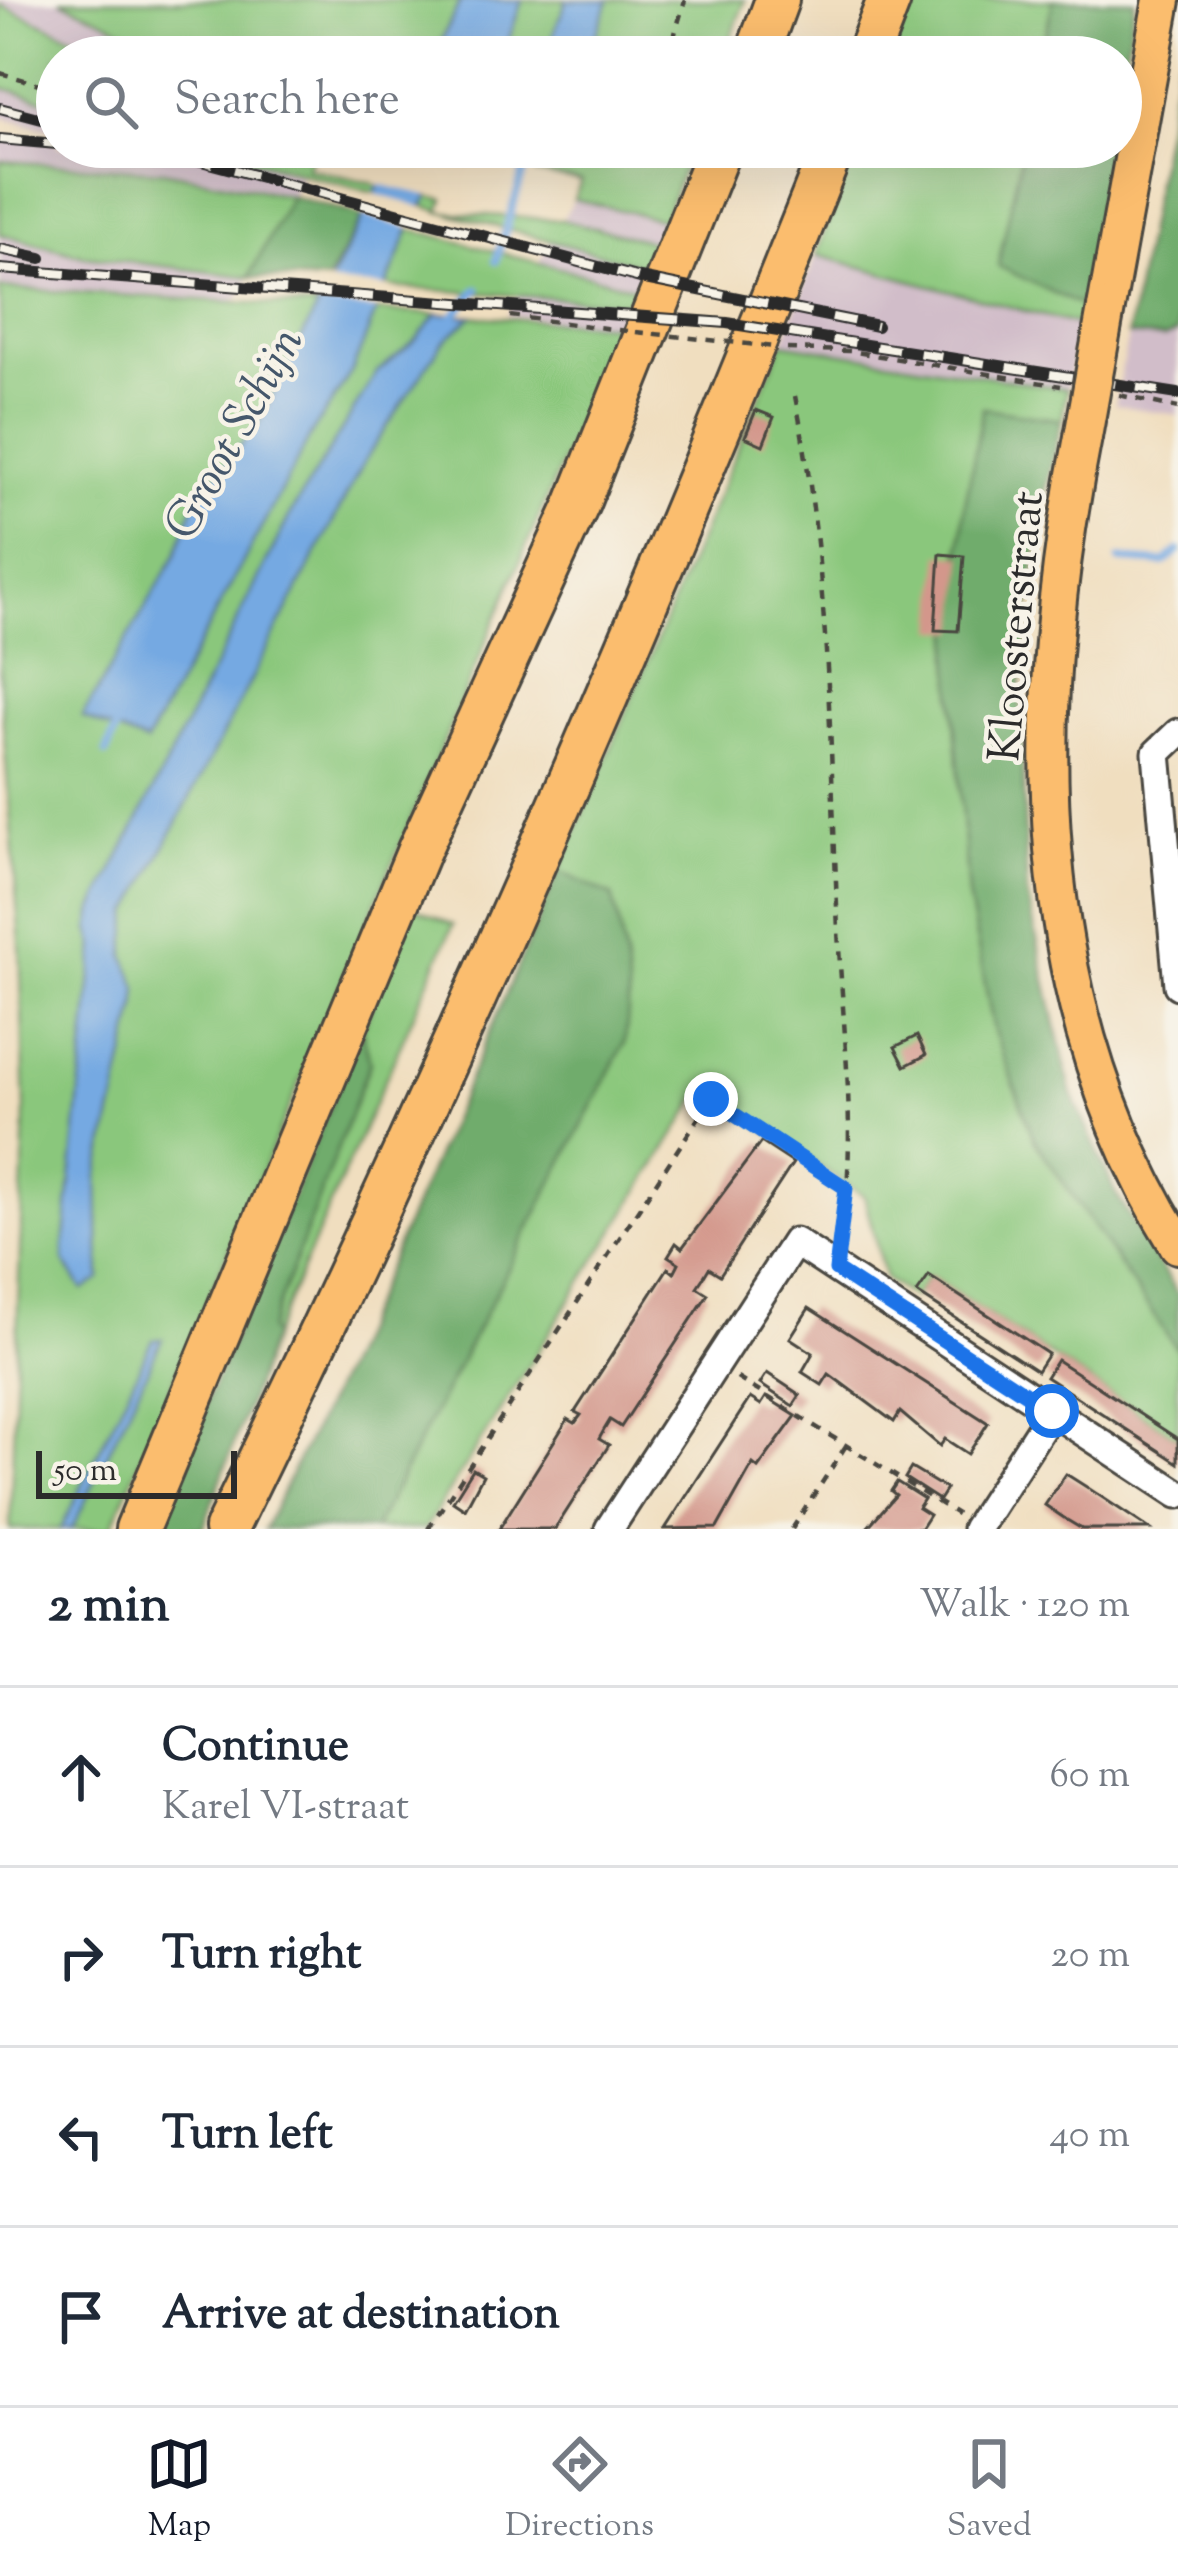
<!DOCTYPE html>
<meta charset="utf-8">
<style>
body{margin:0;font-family:"Sorts Mill Goudy",serif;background:#f2f2f3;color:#1f2937}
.scale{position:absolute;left:36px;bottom:30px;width:201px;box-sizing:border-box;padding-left:12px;border:6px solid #2b2b2b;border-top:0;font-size:33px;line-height:42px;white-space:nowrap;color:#2b2b2b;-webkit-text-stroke:9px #f7f3e8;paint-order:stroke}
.stop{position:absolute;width:36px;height:36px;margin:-27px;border:9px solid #1a73e8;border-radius:50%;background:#fff}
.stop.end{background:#1a73e8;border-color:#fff;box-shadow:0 3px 12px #0008}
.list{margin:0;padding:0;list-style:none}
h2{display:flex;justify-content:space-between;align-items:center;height:156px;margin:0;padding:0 48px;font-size:51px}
h2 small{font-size:39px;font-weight:400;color:#747a83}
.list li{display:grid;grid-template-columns:78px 1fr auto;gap:36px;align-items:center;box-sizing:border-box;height:180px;padding:0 48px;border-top:3px solid #e0e1e3}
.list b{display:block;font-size:45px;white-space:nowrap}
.list p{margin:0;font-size:39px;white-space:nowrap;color:#747a83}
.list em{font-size:39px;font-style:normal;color:#747a83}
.icon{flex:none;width:66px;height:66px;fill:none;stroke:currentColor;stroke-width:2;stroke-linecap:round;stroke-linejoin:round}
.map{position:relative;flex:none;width:1178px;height:1529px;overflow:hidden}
.search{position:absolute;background:#fff;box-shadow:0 12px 48px #0002;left:36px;right:36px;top:36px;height:132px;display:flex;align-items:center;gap:30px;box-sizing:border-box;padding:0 42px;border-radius:66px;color:#747a83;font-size:45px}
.sheet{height:876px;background:#fff}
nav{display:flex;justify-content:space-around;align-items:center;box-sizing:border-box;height:168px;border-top:3px solid #e0e1e3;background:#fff;font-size:33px;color:#747a83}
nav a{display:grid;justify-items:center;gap:6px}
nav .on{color:#111827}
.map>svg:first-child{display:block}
</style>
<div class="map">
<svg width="1178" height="1529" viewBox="0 0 1178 1529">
<rect width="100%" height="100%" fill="#f7f3e8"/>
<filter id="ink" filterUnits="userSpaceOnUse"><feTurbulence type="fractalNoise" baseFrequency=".00833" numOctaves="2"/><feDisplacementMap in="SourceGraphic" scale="24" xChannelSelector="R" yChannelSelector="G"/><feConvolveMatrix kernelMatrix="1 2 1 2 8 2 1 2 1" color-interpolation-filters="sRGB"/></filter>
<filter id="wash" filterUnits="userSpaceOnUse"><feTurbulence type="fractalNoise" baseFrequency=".004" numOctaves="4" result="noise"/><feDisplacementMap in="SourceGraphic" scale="48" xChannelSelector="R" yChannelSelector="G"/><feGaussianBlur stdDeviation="2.7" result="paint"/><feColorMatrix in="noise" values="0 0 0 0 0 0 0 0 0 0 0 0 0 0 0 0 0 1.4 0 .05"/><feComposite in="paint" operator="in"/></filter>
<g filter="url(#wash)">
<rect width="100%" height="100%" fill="#f0debf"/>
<path fill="#d1bdc9" d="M 0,0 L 60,0 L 183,57 L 119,57 L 0,5 Z
M 0,87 L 57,104 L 57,131 L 0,117 Z
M 0,135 L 57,140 L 57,147 L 204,147 L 301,176 L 291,196 L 163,171 L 0,161 Z
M 574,199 L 663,220 L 654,242 L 562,220 Z
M 0,234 L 85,256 L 249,277 L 239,298 L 220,304 L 0,287 Z
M 550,242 L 644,266 L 636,288 L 538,263 Z
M 816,255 L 1078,325 L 1067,389 L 783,343 Z
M 519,295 L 629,303 L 620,325 L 507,315 Z
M 1178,332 L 1178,415 L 1115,405 L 1128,335 L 1165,338 Z"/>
<path fill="#8ac77c" stroke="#5a7954" stroke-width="3" d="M 60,0 L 461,0 L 433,57 L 183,57 Z
M 522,0 L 567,0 L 544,57 L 503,57 Z
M 609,0 L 745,0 L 724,57 L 588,57 Z
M 910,0 L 1053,0 L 1041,57 L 889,57 Z
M 0,5 L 3,6 L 119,57 L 57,57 L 57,104 L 0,87 Z
M 204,147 L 316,147 L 307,168 L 444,199 L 439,212 L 562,220 L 654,242 L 644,266 Z
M 547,147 L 691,147 L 663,220 L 574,199 L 581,181 L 536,173 Z
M 856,147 L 1023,147 L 999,266 L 1081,306 L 1078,325 L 816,255 Z
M 0,161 L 163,171 L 291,196 L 249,277 L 85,256 L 0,234 Z
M 410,229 L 636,288 L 629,303 L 386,287 Z
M 0,288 L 620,325 L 111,1529 L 10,1529 L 25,1112 L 20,945 L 0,682 Z
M 782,343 L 1067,389 L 1062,420 L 983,409 L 965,505 L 950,654 L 968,894 L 994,1030 L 1034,1139 L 1178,1351 L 1178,1439 L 929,1276 L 913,1298 L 885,1279 L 864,1196 L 704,1089 L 425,1529 L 374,1529 L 624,1044 L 612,897 L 559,871 Z
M 411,906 L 453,925 L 273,1335 L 268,1331 L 370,1063 L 362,1030 Z"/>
<path fill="#6fac6c" stroke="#4d6c4c" stroke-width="3" d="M 1053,0 L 1135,0 L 1121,82 L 1121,57 L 1041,57 Z
M 1178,58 L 1178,332 L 1165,338 L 1128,335 Z
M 1023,147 L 1109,147 L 1081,306 L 998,266 Z
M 291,196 L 363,216 L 327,281 L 249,277 Z
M 983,408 L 1062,420 L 1041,512 L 1020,688 L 1027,894 L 1071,1092 L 1116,1194 L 1178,1295 L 1178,1351 L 1034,1139 L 994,1030 L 968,894 L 950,654 L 965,505 Z
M 559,871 L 612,896 C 625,946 634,993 624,1044 L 374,1529 L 264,1529 L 347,1361 Z
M 362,1030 L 370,1062 L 269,1330 L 273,1335 L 203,1529 L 153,1529 Z"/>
<path fill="#75a9e2" stroke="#506a86" stroke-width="3" d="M 461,0 L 522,0 L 503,57 L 433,57 Z
M 567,0 L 609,0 L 588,57 L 544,57 Z
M 390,147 L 460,147 L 412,223 L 352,371 L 312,433 L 146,743 L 82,717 L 176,555 L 196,500 L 258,424 L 375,194 Z
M 437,314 L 472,316 L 442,343 L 365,460 L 130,913 L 125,956 L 138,988 L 136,1008 L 98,1178 L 100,1279 L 83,1290 L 64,1261 L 64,1247 L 95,946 L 90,930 L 94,909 L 291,513 L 377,372 L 415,341 Z
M 162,1339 L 72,1529 L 61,1529 L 153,1340 Z"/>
<path fill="#f0debf" d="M 384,147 L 424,147 L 462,156 L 437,197 L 373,183 Z
M 369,193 L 375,194 L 429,209 L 416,230 L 357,214 Z
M 320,282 L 386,287 L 393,288 L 385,310 L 310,304 Z"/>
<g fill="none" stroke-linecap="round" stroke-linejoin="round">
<path stroke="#75a9e2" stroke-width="8" d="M 496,261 L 531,147
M 448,322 L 478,289
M 1120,560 L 1164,563 L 1178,551
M 106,753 L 117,727"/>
</g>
<g id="blocks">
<path fill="#d3978b" d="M 756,410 L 774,417 L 763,445 L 745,437 Z
M 940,554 L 964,556 L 958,631 L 935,630 Z
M 917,1036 L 926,1055 L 905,1066 L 895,1047 Z
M 761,1142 L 793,1163 L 720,1275 L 709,1268 L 703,1278 L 697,1287 L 708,1294 L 621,1427 L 610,1420 L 604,1430 L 599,1439 L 609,1445 L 555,1529 L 499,1529 L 568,1419 L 575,1423 L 581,1415 L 575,1412 L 668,1268 L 674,1273 L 679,1263 L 668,1256 L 676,1243 L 682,1248 Z
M 929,1276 L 1048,1354 L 1037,1371 L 917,1293 Z
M 809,1308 L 988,1423 L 968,1454 L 945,1439 L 940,1446 L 900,1412 L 894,1422 L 829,1374 L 822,1385 L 802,1372 L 813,1353 L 790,1338 Z
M 1057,1360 L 1178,1439 L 1178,1463 L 1046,1377 Z
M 767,1373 L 800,1395 L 793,1406 L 760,1384 Z
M 766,1397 L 796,1416 L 758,1468 L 753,1464 L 717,1528 L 665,1529 L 750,1398 L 761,1405 Z
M 911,1468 L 946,1489 L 939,1500 L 905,1478 Z
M 473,1469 L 483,1475 L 465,1509 L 453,1501 Z
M 1066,1474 L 1088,1488 L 1150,1529 L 1082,1529 L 1067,1520 L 1045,1505 Z
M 897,1482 L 924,1499 L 918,1508 L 929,1515 L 920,1529 L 866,1529 L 896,1495 L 891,1491 Z"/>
</g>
</g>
<g filter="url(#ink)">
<use href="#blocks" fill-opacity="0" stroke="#494641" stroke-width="3"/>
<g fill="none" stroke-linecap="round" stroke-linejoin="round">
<defs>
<path id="minor" d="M 1178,733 L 1157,753 L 1178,985
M 609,1529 L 795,1242 L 1178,1494
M 976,1529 L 1052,1411"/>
<path id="major" d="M 1106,308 L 1162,0
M 1083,437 C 1029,710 1026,1001 1178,1245"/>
<path id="highway" d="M 756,57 L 777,0
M 867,57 L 889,0
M 137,1529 L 419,850 L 578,503 L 720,147
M 226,1529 C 447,1077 647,615 833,147"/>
</defs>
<use href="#minor" stroke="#494641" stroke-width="33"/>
<use href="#major" stroke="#494641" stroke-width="42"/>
<use href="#highway" stroke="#494641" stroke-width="48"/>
<path stroke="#494641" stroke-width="4.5" stroke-dasharray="9 9" stroke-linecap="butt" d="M 668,57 L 685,0
M 0,73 L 57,89
M 510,316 L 613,329
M 787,349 L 850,351 L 1061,386
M 1119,395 L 1178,408
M 795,396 C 830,571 830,751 838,930 C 843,1031 858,1138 841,1239
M 737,1378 L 957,1514
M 428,1529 L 711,1099 L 846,1188
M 792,1529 L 847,1444"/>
<use href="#minor" stroke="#fff" stroke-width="27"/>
<use href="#major" stroke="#fbbd6e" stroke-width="36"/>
<use href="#highway" stroke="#fbbd6e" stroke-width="42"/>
<defs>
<path id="rail" d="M 0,108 L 57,123
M 0,139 L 57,144
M 79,147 L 164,159
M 149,147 L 640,278 L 877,326
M 0,249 L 41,258
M 0,269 L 727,323 L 1178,394"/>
</defs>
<use href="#rail" stroke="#2b2b2b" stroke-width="12"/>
<use href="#rail" stroke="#f7f3e8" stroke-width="8" stroke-dasharray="22" stroke-linecap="butt"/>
<defs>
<path id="major-bridge" d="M 1083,437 L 1106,308"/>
</defs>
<use href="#major-bridge" stroke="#494641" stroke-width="42" stroke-linecap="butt"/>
<path stroke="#494641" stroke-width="4.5" stroke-dasharray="9 9" stroke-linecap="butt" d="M 618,330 L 775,347"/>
<use href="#major-bridge" stroke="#fbbd6e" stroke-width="36"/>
</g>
</g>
<g fill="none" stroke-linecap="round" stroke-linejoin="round" filter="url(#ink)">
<path stroke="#1a73e8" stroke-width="15" d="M 711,1099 L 846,1188 L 836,1270 L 1052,1411"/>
</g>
<g text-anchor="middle" stroke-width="9" stroke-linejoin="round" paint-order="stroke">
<g font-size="45" fill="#2b2b2b" stroke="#f7f3e8">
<text transform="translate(1014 626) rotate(-85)" y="16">Kloosterstraat</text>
</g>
<g font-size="48" font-style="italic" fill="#45576b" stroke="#f7f3e8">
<text transform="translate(232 432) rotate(-61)" y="17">Groot Schijn</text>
</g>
</g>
</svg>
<div class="scale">50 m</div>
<div class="stop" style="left:1052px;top:1411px"></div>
<div class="stop end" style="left:711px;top:1099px"></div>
<div class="search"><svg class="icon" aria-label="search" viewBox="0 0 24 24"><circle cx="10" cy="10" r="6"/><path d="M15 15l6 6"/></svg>Search here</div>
</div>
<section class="sheet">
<h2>2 min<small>Walk · 120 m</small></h2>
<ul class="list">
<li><svg class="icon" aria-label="ahead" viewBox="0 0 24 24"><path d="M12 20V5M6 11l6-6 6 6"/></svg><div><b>Continue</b><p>Karel VI-straat</p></div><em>60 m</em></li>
<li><svg class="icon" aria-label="right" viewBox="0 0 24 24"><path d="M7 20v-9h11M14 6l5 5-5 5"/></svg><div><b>Turn right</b></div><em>20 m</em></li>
<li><svg class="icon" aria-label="left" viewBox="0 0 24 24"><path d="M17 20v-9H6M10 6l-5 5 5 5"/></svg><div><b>Turn left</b></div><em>40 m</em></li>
<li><svg class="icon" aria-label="arrive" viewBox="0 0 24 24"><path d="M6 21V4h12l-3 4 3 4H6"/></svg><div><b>Arrive at destination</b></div></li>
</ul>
</section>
<nav>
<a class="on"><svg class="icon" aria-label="map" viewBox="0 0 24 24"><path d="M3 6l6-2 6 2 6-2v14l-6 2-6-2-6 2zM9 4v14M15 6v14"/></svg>Map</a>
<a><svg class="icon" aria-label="directions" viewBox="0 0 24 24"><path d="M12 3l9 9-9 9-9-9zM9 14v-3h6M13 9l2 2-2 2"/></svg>Directions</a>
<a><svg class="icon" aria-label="saved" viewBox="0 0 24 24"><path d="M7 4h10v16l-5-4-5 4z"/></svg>Saved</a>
</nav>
